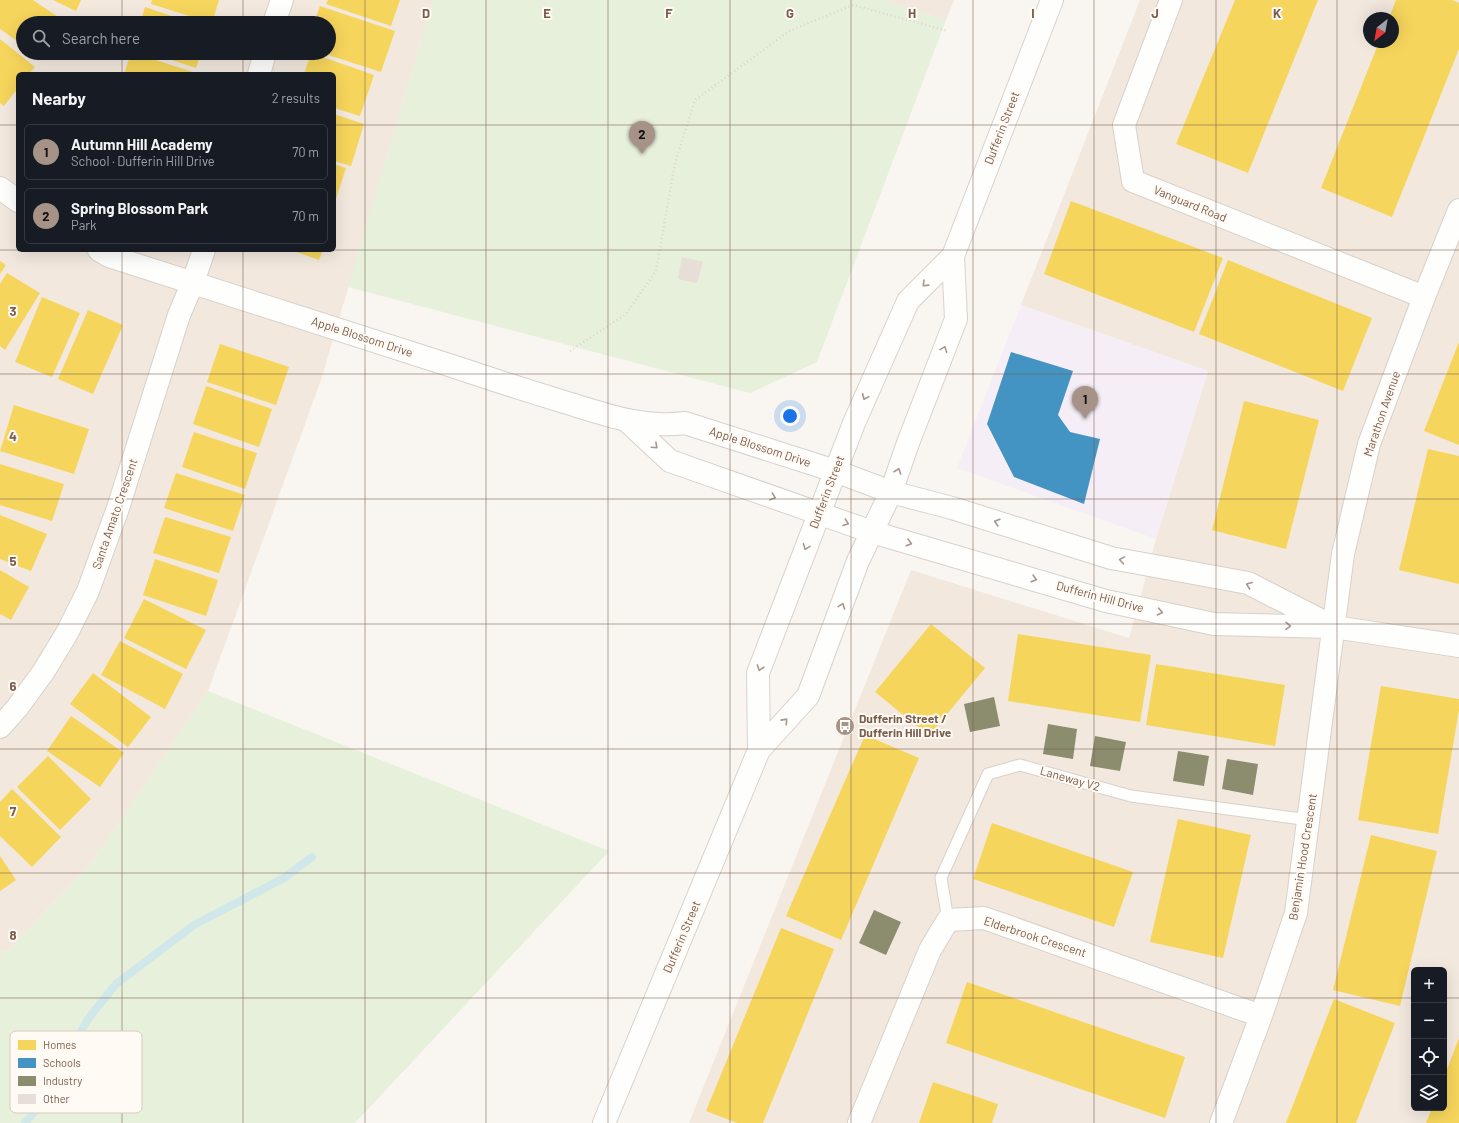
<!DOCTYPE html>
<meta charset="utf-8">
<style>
body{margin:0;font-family:Barlow,sans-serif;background:#20242c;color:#f1f3f6}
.controls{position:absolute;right:12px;bottom:12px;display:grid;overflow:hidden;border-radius:6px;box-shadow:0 4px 16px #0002}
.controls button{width:36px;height:36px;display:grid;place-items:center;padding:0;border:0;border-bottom:1px solid #363941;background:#171b24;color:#f1f3f6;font:20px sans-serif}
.compass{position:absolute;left:1363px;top:12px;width:36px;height:36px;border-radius:50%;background:#171b24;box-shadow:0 4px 16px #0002;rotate:211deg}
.you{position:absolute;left:790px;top:416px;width:14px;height:14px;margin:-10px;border:3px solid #fff;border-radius:50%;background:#1a73e8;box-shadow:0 0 0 6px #1a73e833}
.badge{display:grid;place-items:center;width:26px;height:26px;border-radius:50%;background:#a69286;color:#111;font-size:13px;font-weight:700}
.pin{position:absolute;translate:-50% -33px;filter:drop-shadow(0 1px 2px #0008)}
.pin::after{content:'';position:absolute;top:21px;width:14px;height:12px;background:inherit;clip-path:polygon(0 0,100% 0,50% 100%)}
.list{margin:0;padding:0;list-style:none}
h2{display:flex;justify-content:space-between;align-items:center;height:52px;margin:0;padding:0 16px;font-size:17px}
h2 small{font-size:13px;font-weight:400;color:#9ea1a6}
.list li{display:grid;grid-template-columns:26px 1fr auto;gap:12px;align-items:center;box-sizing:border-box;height:56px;margin:0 8px 8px;padding:0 8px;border:1px solid #363941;border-radius:6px}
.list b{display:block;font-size:15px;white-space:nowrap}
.list p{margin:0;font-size:13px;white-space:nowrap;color:#9ea1a6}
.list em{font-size:13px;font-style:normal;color:#9ea1a6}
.icon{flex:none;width:22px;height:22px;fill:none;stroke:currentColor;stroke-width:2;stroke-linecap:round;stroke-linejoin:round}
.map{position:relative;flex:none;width:1459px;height:1123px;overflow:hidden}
.search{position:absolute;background:#171b24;box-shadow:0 4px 16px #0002;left:16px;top:16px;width:320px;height:44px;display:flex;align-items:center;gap:10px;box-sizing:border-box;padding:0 14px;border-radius:22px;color:#9ea1a6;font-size:15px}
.panel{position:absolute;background:#171b24;box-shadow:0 4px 16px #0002;left:16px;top:72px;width:320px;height:180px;border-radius:6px}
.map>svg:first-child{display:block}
</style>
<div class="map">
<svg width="1459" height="1123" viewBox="0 0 1459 1123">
<rect width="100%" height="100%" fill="#f9f5f0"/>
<path fill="#f2e8de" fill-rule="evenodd" d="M 0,0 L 433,0 L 321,380 L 208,691 L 95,858 L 10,949 L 0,952 ZM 23,23 L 329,23 L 329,53 L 23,53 ZM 18,74 L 334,74 L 334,250 L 18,250 Z
M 883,0 L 954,0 L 946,20 Z
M 1140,0 L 1459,0 L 1459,1123 L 689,1123 L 911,570 L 1129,638 L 1156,539 L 1208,371 L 1021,305 ZM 1369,18 L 1393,18 L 1393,42 L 1369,42 ZM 1414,970 L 1444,970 L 1444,1108 L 1414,1108 Z"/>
<path fill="#f6eef6" d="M 1021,305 L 1208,371 L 1156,539 L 957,468 Z"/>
<path fill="#e7f0db" d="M 433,0 L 883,0 L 946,20 L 817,362 L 750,393 L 348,287 Z
M 208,691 L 609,851 L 355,1123 L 0,1123 L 0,952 L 10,949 L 95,858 Z"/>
<path fill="#f6d55c" d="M 0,0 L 33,0 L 67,23 L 23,23 L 23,45 L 0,29 Z
M 53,0 L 81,0 L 76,11 Z
M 152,0 L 219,0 L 212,23 L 151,4 Z
M 328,0 L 400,0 L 391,26 L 326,4 Z
M 1235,0 L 1318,0 L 1248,173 L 1176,144 Z
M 1396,0 L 1452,0 L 1459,3 L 1459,49 L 1392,217 L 1321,188 L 1379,42 L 1393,42 L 1393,18 L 1389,18 Z
M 320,6 L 395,31 L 381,72 L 322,53 L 329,53 L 329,23 L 314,23 Z
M 145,7 L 192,23 L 140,23 Z
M 0,39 L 35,67 L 29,74 L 18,74 L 18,88 L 4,106 L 0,103 Z
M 131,53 L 134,53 L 193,72 L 192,74 L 124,74 Z
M 150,53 L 201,53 L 196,68 Z
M 311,53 L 374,75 L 360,116 L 334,108 L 334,74 L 304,74 Z
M 334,114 L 364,124 L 351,166 L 334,161 Z
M 334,164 L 346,168 L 334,205 Z
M 1071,201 L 1223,258 L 1194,332 L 1044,274 Z
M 291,250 L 323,250 L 319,260 Z
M 1228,260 L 1372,318 L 1343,391 L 1199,334 Z
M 0,261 L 6,265 L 0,274 Z
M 7,273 L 40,293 L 5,350 L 0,346 L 0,284 Z
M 42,297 L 80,313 L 52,377 L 15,362 Z
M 88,310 L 123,325 L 93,394 L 58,379 Z
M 1459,342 L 1459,445 L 1424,431 Z
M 220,344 L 289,367 L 276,405 L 207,382 Z
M 206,386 L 272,409 L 259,447 L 193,424 Z
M 1244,401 L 1319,420 L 1286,549 L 1212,530 Z
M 14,405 L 89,429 L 74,474 L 0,451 Z
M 194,432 L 257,453 L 245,489 L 182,467 Z
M 1428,449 L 1459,456 L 1459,584 L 1399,570 Z
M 0,464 L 64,484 L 52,521 L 0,505 Z
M 176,473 L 245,495 L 233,531 L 164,508 Z
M 0,515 L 47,534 L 31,571 L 0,559 Z
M 165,517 L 231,537 L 219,573 L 153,553 Z
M 155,559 L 218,580 L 206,616 L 143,595 Z
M 0,570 L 29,587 L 11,620 L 0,614 Z
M 144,599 L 206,630 L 186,669 L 124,638 Z
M 931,624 L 985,668 L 929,736 L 875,692 Z
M 1018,634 L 1151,655 L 1140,722 L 1008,701 Z
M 120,641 L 183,674 L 165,709 L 101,675 Z
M 1156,664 L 1285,685 L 1275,746 L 1146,725 Z
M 93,673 L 151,717 L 128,747 L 70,704 Z
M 1381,686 L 1459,699 L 1459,710 L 1438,834 L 1358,820 Z
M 71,716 L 124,753 L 100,787 L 47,751 Z
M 865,735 L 919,758 L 841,940 L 786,916 Z
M 48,756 L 91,799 L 60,830 L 17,787 Z
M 12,789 L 61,837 L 32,867 L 0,836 L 0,802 Z
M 1178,819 L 1251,835 L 1223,958 L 1150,942 Z
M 992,823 L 1133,872 L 1114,927 L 973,879 Z
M 1371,835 L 1437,851 L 1400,1006 L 1333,990 Z
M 0,856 L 16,880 L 0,891 Z
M 781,928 L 834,949 L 763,1123 L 737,1123 L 706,1111 Z
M 967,982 L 1185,1057 L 1165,1118 L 946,1043 Z
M 1334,999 L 1395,1023 L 1356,1123 L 1286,1123 Z
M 1459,1038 L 1459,1123 L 1426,1123 L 1432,1108 L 1444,1108 L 1444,1077 Z
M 933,1082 L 998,1104 L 992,1123 L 919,1123 Z"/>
<path fill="#4393c3" d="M 1011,352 L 1073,371 L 1058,415 L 1070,432 L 1100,439 L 1084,504 L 1014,477 L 987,424 Z"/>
<path fill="#8c8c6e" d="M 994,697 L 1000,726 L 970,732 L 964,704 Z
M 1048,724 L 1077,729 L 1073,759 L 1043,754 Z
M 1095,736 L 1126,742 L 1120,771 L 1090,766 Z
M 1178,751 L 1209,756 L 1204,786 L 1173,781 Z
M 1227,759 L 1258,764 L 1253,795 L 1222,789 Z
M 874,910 L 901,922 L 886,955 L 859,943 Z"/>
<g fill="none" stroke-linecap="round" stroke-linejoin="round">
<path stroke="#d0e8ea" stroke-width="8" d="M 25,1123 L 42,1103 L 88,1019 L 116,984 L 194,925 L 284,878 L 312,857"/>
</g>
<path fill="#e6ded7" d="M 682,257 L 703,262 L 697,283 L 678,279 Z"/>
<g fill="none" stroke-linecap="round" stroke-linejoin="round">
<defs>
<path id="service" d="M 948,920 L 941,878 L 988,774 L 1020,765 L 1131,796 L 1309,820"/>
<path id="minor" d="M 1171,0 L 1124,125 L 1133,181 L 1424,297
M 274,23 L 282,0
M 259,74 L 265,53
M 0,188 L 18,201
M 99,250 L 109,256 C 224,292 338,329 452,366 C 488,378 524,390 561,401 C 601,413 642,429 685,423 L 835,471 L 891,492 L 952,508 L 1111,558 L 1248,583 L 1334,627
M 626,420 L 670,461 L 872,532 L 1106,601 L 1214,624 L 1334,627 L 1459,646
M 0,727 L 17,708 L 44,671 L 67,633 L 88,591 L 118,508 L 179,315 L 193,282 L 204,250
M 859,1123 L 930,950 L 948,920 L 984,918 L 1261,1016
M 1221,1123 L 1261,1016 L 1296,913 L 1343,554 L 1369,444 L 1424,297 L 1459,210"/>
<path id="secondary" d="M 759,750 L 758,673 L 854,423 L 908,301 L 953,256
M 604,1123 L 759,750 L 808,696 L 858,561 L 891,492 L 908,443 L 956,319 L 953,256 L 1052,0"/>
</defs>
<use href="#service" stroke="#d7d1cb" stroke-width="13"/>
<use href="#minor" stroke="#d7d1cb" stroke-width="24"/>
<use href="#secondary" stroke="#d9d2cb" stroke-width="24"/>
<path stroke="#dcd5d0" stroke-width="2.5" stroke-dasharray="1 3" stroke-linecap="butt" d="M 570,351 L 626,314 L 656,271 L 675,163 L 695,100 L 789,31 L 853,5 L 948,31"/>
<use href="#service" stroke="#fefefd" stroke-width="11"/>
<use href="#minor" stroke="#fefefd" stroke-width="22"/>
<use href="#secondary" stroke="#fefefd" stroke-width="22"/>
</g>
<defs><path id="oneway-chevron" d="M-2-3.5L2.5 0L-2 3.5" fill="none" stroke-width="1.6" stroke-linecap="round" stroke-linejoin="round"/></defs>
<g stroke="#a8958b">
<use href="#oneway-chevron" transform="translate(925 284) rotate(136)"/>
<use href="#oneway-chevron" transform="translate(944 349) rotate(-69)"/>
<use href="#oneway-chevron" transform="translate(865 397) rotate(114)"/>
<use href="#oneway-chevron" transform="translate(655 446) rotate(43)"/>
<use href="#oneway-chevron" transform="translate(898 471) rotate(-71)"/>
<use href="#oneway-chevron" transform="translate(773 497) rotate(19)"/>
<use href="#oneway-chevron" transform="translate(997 522) rotate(-163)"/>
<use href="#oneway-chevron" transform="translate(846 523) rotate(20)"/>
<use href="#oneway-chevron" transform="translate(909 543) rotate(16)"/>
<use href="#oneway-chevron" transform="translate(806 547) rotate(111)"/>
<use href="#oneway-chevron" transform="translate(1122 560) rotate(-170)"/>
<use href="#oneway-chevron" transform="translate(1034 579) rotate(16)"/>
<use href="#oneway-chevron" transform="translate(1249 585) rotate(-159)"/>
<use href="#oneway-chevron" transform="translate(842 606) rotate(-70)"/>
<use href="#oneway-chevron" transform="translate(1160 612) rotate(12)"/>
<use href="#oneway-chevron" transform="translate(1288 626) rotate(1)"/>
<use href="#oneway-chevron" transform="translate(760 668) rotate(109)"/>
<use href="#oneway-chevron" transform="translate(785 721) rotate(-48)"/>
</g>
<path fill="none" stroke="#7a5c4d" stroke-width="1" stroke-opacity="0.55" d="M 122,0 L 122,23M 243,0 L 243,23M 365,0 L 365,1123M 486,0 L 486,1123M 608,0 L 608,1123M 730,0 L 730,1123M 851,0 L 851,1123M 973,0 L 973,1123M 1094,0 L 1094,1123M 1216,0 L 1216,1123M 1337,0 L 1337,1123M 122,53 L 122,74M 243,53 L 243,74M 0,125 L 18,125M 334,125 L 1459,125M 0,250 L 18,250M 122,250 L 122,1123M 243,250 L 243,1123M 334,250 L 1459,250M 0,374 L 1459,374M 0,499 L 1459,499M 0,624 L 1459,624M 0,749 L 1459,749M 0,873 L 1459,873M 0,998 L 1414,998M 1444,998 L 1459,998"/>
<defs>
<symbol id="bus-disc" viewBox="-11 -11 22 22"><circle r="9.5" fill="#a69286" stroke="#fffaf3"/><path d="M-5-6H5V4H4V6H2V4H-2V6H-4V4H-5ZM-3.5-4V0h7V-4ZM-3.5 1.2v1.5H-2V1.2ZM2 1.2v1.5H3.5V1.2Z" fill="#fff"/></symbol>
</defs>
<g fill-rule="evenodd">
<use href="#bus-disc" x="834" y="715" width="22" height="22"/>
</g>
<g text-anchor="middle" stroke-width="4" stroke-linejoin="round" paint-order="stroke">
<g font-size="12" fill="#7a5c4d" stroke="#fffaf3">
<text transform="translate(1002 128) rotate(-69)" y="4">Dufferin Street</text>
<text transform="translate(1190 204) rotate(22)" y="4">Vanguard Road</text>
<text transform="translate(362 337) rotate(18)" y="4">Apple Blossom Drive</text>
<text transform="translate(1382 414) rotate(-71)" y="4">Marathon Avenue</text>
<text transform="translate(760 447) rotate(18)" y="4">Apple Blossom Drive</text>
<text transform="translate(827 492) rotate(-69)" y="4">Dufferin Street</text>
<text transform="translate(115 514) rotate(-71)" y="4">Santa Amato Crescent</text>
<text transform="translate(1100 597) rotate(15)" y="4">Dufferin Hill Drive</text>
<text transform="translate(1070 779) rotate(16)" y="4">Laneway V2</text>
<text transform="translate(1303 857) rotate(-81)" y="4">Benjamin Hood Crescent</text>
<text transform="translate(682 937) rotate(-67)" y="4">Dufferin Street</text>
<text transform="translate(1035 937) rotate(18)" y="4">Elderbrook Crescent</text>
</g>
<g font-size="12" font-weight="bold" fill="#7a5c4d" stroke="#fffaf3" text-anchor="start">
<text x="859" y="723">Dufferin Street /<tspan x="859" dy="14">Dufferin Hill Drive</tspan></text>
</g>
</g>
<rect x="10" y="1031" width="132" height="82" rx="6" fill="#fffaf3" stroke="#d7cbc1" stroke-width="1"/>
<rect x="18" y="1040" width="18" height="10" fill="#f6d55c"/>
<rect x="18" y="1058" width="18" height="10" fill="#4393c3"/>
<rect x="18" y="1076" width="18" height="10" fill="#8c8c6e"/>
<rect x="18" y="1094" width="18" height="10" fill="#e6ded7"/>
<g font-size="11" fill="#7a5c4d">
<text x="43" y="1049">Homes</text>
<text x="43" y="1067">Schools</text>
<text x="43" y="1085">Industry</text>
<text x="43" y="1103">Other</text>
</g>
<g font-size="13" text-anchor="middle" font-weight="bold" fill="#7a5c4d" stroke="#fffaf3" stroke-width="4" stroke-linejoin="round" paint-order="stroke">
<text x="426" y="18">D</text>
<text x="547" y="18">E</text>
<text x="669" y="18">F</text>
<text x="790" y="18">G</text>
<text x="912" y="18">H</text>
<text x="1033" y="18">I</text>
<text x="1155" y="18">J</text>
<text x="1277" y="18">K</text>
<text x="13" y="316">3</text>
<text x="13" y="441">4</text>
<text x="13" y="566">5</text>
<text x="13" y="691">6</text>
<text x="13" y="816">7</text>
<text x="13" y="940">8</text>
</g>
</svg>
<div class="controls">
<button>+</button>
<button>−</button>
<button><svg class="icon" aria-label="locate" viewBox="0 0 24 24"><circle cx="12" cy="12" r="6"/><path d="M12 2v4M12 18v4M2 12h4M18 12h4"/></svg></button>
<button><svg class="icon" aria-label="layers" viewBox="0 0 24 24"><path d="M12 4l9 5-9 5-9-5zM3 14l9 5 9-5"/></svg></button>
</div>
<svg class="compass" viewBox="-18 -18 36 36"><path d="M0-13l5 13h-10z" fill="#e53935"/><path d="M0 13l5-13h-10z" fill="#9ea1a6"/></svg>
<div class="you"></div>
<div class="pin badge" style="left:1085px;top:419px">1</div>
<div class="pin badge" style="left:642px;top:154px">2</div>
<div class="search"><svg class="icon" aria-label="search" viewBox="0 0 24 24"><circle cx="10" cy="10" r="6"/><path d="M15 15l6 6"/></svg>Search here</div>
<section class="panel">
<h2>Nearby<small>2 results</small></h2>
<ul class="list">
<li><span class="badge">1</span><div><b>Autumn Hill Academy</b><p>School · Dufferin Hill Drive</p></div><em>70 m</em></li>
<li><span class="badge">2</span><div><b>Spring Blossom Park</b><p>Park</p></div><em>70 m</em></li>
</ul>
</section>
</div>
